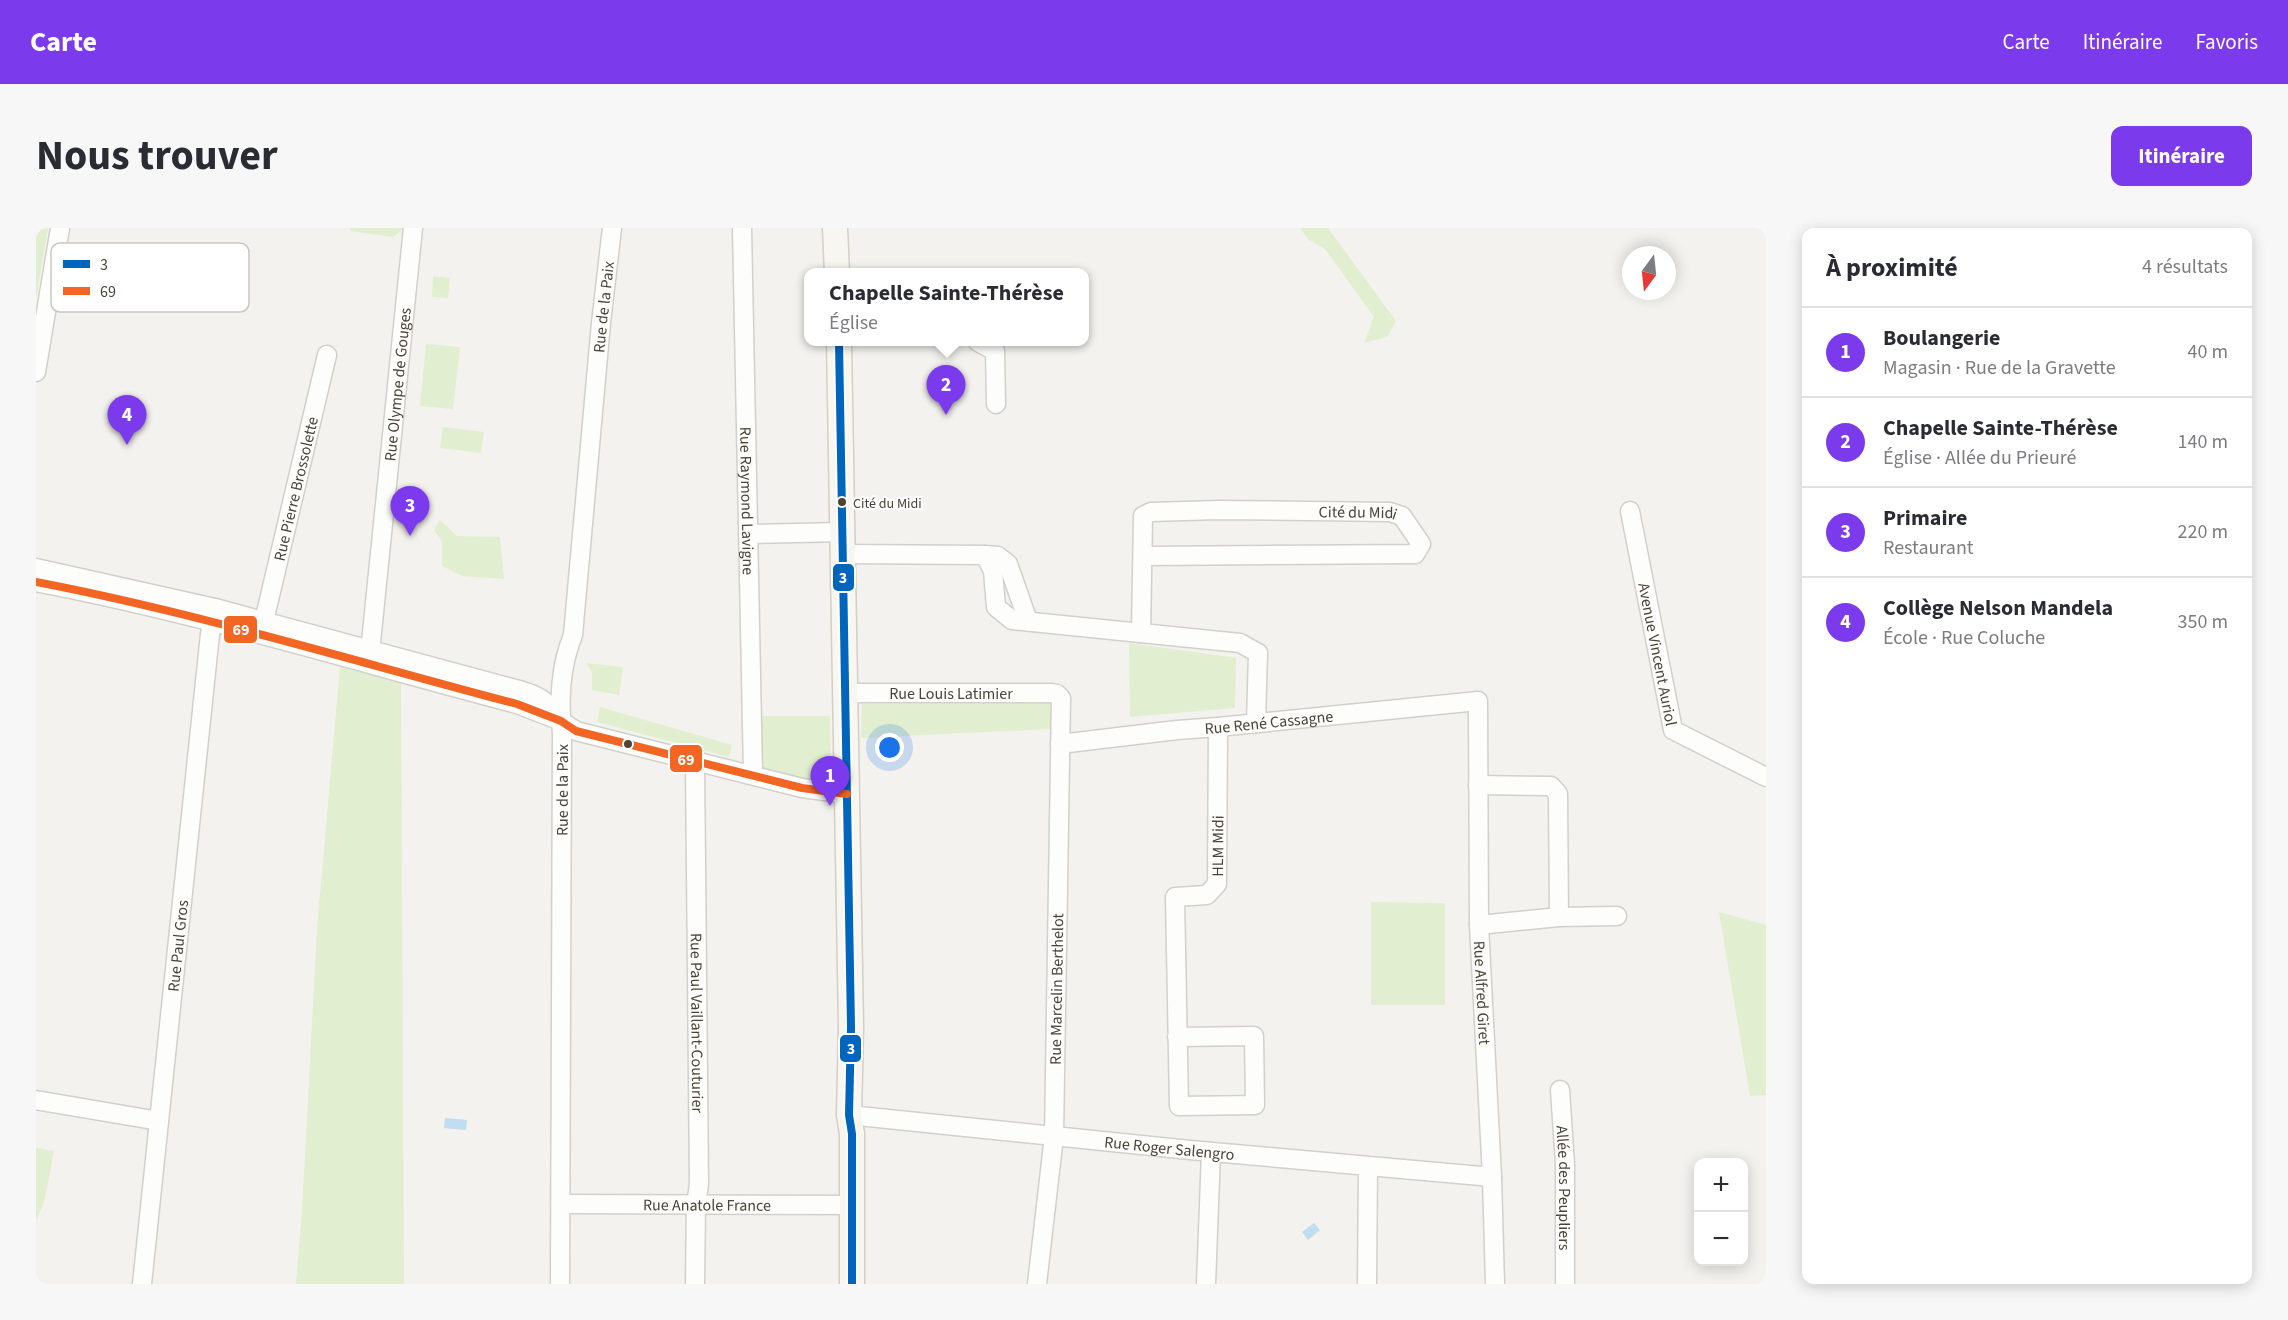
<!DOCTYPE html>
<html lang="fr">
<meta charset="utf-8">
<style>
body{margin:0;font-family:"Source Sans 3",sans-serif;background:#f7f7f7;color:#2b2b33}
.controls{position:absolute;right:18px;bottom:18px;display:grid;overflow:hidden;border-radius:12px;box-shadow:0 3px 15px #0003}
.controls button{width:54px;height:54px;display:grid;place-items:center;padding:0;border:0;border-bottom:2px solid #e1e1e2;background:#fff;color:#2b2b33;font:30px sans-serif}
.compass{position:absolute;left:1586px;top:18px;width:54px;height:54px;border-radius:50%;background:#fff;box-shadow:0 3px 15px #0003;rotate:195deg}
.you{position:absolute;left:854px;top:520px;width:21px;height:21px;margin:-15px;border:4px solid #fff;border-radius:50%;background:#1a73e8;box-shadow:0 0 0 9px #1a73e833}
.badge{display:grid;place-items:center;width:39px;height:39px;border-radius:50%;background:#7c3aed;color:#fff;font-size:20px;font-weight:700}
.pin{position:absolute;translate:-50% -50px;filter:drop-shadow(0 2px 3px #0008)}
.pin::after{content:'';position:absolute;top:32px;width:21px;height:18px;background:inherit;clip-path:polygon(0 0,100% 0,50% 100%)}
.popup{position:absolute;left:768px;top:40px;width:285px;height:78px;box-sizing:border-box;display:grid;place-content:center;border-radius:12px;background:#fff;filter:drop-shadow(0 2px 4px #0005);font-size:20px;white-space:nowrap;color:#7c7c81}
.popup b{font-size:22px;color:#2b2b33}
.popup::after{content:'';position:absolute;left:50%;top:100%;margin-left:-12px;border:12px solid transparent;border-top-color:#fff}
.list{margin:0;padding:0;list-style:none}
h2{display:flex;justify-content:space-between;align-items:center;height:78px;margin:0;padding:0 24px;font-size:26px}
h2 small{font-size:20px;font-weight:400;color:#7c7c81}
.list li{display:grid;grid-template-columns:39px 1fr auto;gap:18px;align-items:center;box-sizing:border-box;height:90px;padding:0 24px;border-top:2px solid #e1e1e2}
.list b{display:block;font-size:22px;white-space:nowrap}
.list p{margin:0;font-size:20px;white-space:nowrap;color:#7c7c81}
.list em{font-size:20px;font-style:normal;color:#7c7c81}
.map{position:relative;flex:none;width:1730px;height:1056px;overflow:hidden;border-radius:12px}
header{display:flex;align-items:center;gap:36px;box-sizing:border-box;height:84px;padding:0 30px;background:#7c3aed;color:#fff}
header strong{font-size:28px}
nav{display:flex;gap:33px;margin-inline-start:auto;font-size:21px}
.intro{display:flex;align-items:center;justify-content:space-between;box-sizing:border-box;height:144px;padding:0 36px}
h1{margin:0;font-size:42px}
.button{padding:15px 27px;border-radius:12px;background:#7c3aed;color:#fff;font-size:21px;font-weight:700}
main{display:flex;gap:36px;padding:0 36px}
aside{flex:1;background:#fff;border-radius:12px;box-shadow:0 3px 15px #0003}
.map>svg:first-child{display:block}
</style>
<header>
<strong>Carte</strong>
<nav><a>Carte</a><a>Itinéraire</a><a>Favoris</a></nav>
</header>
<div class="intro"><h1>Nous trouver</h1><a class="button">Itinéraire</a></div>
<main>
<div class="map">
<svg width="1730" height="1056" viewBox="0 0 1730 1056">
<rect width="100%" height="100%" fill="#f4f2ee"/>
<path fill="#e1eecf" d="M 0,0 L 12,0 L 0,71 Z
M 314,0 L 368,0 L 357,9 L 314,3 Z
M 1264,0 L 1292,0 L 1360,93 L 1351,109 L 1328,115 L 1338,89 L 1289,21 L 1272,11 Z
M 397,48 L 414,50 L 412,70 L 396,69 Z
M 390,116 L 424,119 L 417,181 L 384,178 Z
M 407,199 L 448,204 L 445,225 L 404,220 Z
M 404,292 L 421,308 L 464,309 L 468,351 L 426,348 L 406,338 L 406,313 L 398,302 Z
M 1093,415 L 1200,430 L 1199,480 L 1094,489 Z
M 550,435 L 587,439 L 583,467 L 556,462 L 556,444 Z
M 304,438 L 365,455 L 368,1056 L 260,1056 L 266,982 L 281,701 Z
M 1016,475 L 1016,501 L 825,510 L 826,476 Z
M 564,479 L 696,517 L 693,529 L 561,494 Z
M 718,488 L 794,488 L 795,557 L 721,547 Z
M 1335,674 L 1409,675 L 1409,777 L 1335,777 Z
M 1683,684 L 1730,697 L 1730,867 L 1714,868 Z
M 0,920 L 18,923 L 8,975 L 0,992 Z"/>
<path fill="#c0ddf1" d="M 409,890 L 431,892 L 430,902 L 408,900 Z
M 1278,995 L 1284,1002 L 1272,1012 L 1266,1004 Z"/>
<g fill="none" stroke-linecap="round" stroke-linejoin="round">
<defs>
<g id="street">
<path id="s1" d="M 706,0 L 717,547"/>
<path d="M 942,114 L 959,123 L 960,176"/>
<path d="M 0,144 L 24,0"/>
<path id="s2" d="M 1594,283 L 1637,502 L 1730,549"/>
<path d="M 712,306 L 807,304"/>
<path d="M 807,326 L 949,327 L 957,343 L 960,379 L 976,392 L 1204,415 L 1222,425 L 1220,495"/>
<path d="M 949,327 L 962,328 L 972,336 L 992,393"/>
<path d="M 0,340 L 179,380 L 483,462 C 501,467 512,473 522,488"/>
<path d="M 0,354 C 162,385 321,434 481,476 L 525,493 L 540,503 L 766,560 L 811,566"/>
<path id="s3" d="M 228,393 L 291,127"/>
<path id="s4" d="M 1105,405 L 1107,288 L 1115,284 L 1183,282 L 1354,284 L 1366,288 L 1385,316 L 1379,326 L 1107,328"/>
<path id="s5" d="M 333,434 L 377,0"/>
<path id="s6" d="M 810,465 L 1015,465 L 1021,466 L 1025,470 L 1018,908 L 1001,1056"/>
<path id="s7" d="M 1024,516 L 1141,502 L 1182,499 L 1442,473 L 1443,697 L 1456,949 L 1459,1056"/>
<path id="s8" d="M 659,534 L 663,956 L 660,977 L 659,1056"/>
<path d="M 1442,557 L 1515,558 L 1522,566 L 1523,689"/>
<path d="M 1443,697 L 1523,689 L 1581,688"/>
<path id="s9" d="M 1141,809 L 1218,808 L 1219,877 L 1143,878 L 1139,669 L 1171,667 L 1181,656 L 1182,499"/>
<path id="s10" d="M 1524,862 L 1529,936 L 1529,1056"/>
<path d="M 0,872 L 123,893"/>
<path id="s11" d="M 813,887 L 1154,922 L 1456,949"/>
<path id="s12" d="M 525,976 L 816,977"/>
<path id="s13" d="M 106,1056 L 174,406 L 179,380"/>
<path id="s14" d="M 524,1056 L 526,506 C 523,471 524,439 537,407 L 565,95 L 576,0"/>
<path d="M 1170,1056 L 1175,924"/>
<path d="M 1331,1056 L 1332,939"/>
</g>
<path id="secondary" d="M 799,0 L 801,45
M 803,114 L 815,799 L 813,887 L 816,906 L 816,1056"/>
</defs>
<use href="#street" stroke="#d2d0cb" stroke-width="21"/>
<use href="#secondary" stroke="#d3cfc5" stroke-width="27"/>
<use href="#street" stroke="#fdfdfc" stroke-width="18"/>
<use href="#secondary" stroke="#f7f6f1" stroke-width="24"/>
<defs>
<path id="bus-1" d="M 803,114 L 815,799 L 813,887 L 816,906 L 816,1056"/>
<path id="bus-2" d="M 0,354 C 162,385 321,434 481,476 L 525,493 L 540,503 L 766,560 L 811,566"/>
</defs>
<use href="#bus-1" stroke="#fff" stroke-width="12"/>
<use href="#bus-2" stroke="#fff" stroke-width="12"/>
<use href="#bus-1" stroke="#0065bd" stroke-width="8"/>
<use href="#bus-2" stroke="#f26522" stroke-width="8"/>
</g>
<g fill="#4b4439" stroke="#fff" stroke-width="2">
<circle cx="806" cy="274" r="5"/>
<circle cx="592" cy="516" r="5"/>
</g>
<g text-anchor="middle" stroke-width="4.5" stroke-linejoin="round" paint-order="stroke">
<g font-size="14" fill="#4b4439" stroke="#fff" text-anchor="start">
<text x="817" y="280">Cité du Midi</text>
</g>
<g font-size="16" fill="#4b4439" stroke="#fff">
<text dy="6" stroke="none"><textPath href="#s14" startOffset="980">Rue de la Paix</textPath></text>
<text dy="6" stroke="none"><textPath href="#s5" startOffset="279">Rue Olympe de Gouges</textPath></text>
<text dy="6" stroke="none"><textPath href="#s3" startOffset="136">Rue Pierre Brossolette</textPath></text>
<text dy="6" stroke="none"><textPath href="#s1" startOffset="273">Rue Raymond Lavigne</textPath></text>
<text dy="6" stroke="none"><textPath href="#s4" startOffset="333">Cité du Midi</textPath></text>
<text dy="6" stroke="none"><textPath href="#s2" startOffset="146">Avenue Vincent Auriol</textPath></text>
<text dy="6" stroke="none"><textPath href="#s6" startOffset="105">Rue Louis Latimier</textPath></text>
<text dy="6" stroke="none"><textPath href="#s7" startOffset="210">Rue René Cassagne</textPath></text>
<text dy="6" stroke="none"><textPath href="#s14" startOffset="494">Rue de la Paix</textPath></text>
<text dy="6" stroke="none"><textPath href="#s9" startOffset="516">HLM Midi</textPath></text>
<text dy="6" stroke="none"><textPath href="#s13" startOffset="340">Rue Paul Gros</textPath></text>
<text transform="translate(1020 761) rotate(-89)" y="6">Rue Marcelin Berthelot</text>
<text dy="6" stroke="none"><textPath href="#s7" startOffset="712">Rue Alfred Giret</textPath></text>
<text dy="6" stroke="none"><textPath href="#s8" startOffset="261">Rue Paul Vaillant-Couturier</textPath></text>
<text dy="6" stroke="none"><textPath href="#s11" startOffset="322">Rue Roger Salengro</textPath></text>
<text dy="6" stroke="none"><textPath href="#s10" startOffset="98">Allée des Peupliers</textPath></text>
<text dy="6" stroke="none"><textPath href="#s12" startOffset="146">Rue Anatole France</textPath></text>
</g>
</g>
<rect x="15" y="15" width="198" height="69" rx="9" fill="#fff" stroke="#c9c7c4" stroke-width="1.5"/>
<rect x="27" y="32" width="27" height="8" fill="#0065bd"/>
<rect x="27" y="59" width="27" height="8" fill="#f26522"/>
<g font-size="16" fill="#4b4439">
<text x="64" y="42">3</text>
<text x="64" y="69">69</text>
</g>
<g stroke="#fff" stroke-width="2">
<rect x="796" y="335" width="23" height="29" rx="6" fill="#0065bd"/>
<rect x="187" y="387" width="35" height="29" rx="6" fill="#f26522"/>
<rect x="633" y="516" width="34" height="29" rx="6" fill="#f26522"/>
<rect x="803" y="806" width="23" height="29" rx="6" fill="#0065bd"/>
</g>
<g font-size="16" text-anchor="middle" font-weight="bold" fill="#fff">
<text x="807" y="355">3</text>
<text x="205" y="407">69</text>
<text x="650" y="537">69</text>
<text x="815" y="826">3</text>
</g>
</svg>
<div class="controls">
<button>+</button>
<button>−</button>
</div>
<svg class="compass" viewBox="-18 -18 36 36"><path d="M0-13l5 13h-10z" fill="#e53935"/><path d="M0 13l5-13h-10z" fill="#7c7c81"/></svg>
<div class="you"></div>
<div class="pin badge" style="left:794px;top:578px">1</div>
<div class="pin badge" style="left:910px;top:187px">2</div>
<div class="popup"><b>Chapelle Sainte-Thérèse</b>Église</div>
<div class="pin badge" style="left:374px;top:308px">3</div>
<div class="pin badge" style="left:91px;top:217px">4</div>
</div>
<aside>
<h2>À proximité<small>4 résultats</small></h2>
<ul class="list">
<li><span class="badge">1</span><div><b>Boulangerie</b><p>Magasin · Rue de la Gravette</p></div><em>40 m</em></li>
<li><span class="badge">2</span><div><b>Chapelle Sainte-Thérèse</b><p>Église · Allée du Prieuré</p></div><em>140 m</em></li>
<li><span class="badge">3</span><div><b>Primaire</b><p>Restaurant</p></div><em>220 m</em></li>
<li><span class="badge">4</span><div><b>Collège Nelson Mandela</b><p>École · Rue Coluche</p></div><em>350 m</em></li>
</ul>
</aside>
</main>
